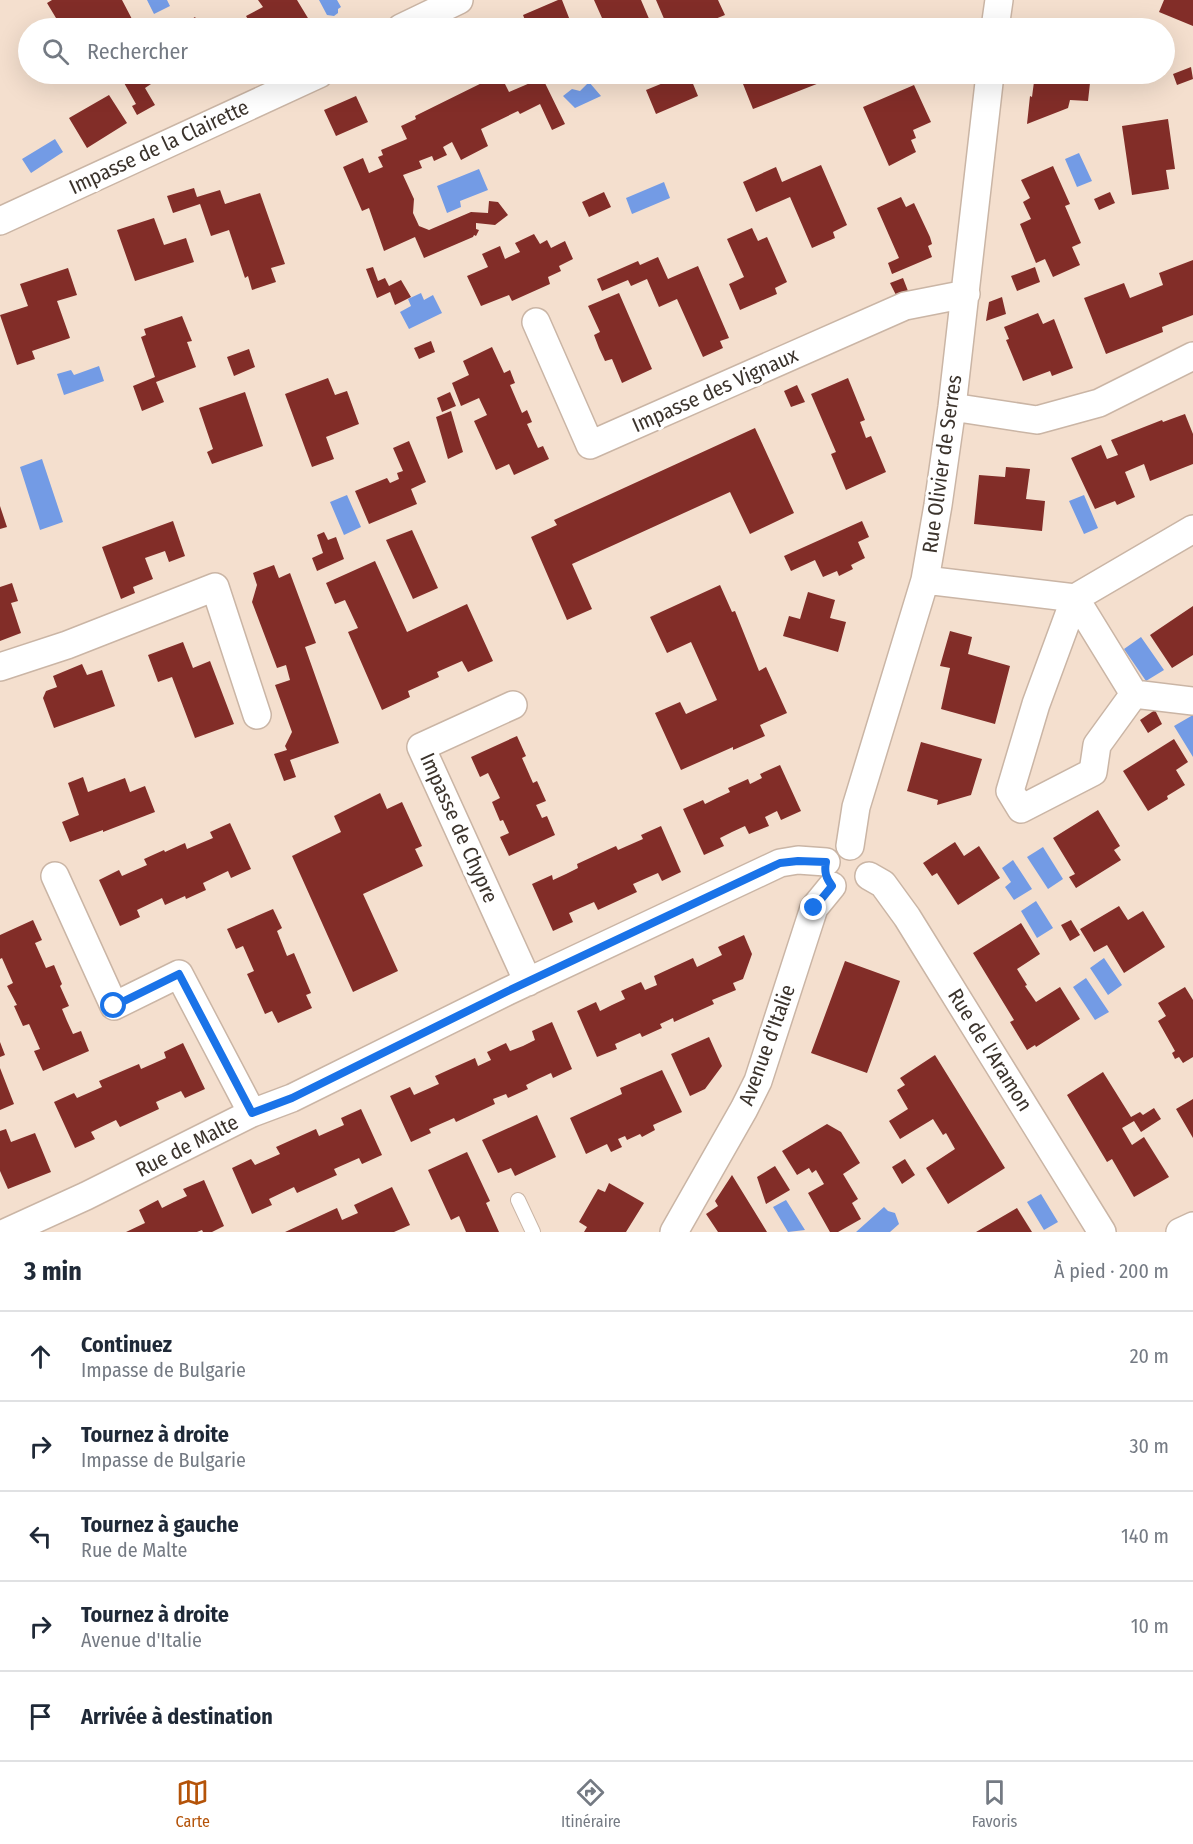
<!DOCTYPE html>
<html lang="fr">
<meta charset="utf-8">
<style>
body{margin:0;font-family:"Fira Sans Condensed",sans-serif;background:#f2f2f3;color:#1f2937}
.stop{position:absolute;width:18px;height:18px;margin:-14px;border:4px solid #1a73e8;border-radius:50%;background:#fff}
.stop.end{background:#1a73e8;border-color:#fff;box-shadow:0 2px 6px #0008}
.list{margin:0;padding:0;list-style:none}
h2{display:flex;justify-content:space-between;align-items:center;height:78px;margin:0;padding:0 24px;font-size:26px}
h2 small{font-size:20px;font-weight:400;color:#747a83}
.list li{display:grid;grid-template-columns:39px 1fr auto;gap:18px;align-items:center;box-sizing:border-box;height:90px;padding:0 24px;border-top:2px solid #e0e1e3}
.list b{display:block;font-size:22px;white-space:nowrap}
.list p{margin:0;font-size:20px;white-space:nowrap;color:#747a83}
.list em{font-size:20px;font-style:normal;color:#747a83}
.icon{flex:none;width:33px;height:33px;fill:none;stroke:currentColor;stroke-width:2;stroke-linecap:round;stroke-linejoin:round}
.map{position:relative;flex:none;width:1193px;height:1232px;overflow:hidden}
.search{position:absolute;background:#fff;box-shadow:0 6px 24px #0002;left:18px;right:18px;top:18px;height:66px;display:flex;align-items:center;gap:15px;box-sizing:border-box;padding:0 21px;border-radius:33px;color:#747a83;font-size:22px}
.sheet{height:528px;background:#fff}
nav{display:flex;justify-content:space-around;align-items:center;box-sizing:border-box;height:84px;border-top:2px solid #e0e1e3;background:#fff;font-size:16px;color:#747a83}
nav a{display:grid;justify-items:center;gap:3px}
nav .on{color:#b45309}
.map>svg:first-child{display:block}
</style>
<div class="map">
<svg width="1193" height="1232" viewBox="0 0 1193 1232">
<rect width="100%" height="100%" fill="#f4dfce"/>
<path fill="#739be5" d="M 147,0 L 167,0 L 170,6 L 154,14 Z
M 319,0 L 337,0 L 341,7 L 338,9 L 338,13 L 334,16 L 327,15 Z
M 589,82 L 601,96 L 575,108 L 563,96 L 572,89 L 580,91 Z
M 55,139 L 63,152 L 31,173 L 22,159 Z
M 1079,153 L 1092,181 L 1077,187 L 1065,159 Z
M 479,169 L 488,190 L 460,201 L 461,207 L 447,213 L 437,186 Z
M 664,182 L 670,198 L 632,214 L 626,198 Z
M 421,293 L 424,300 L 433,295 L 442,313 L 409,329 L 400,312 L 411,306 L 408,299 Z
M 99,366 L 104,381 L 64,395 L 57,374 L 71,370 L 74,375 Z
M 42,459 L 63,522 L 40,530 L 20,467 Z
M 347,495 L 361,527 L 344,535 L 330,502 Z
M 1084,495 L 1098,528 L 1084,534 L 1069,501 Z
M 1141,637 L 1164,670 L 1146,681 L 1124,649 Z
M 1193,715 L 1193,757 L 1174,726 Z
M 1043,847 L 1063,879 L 1048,889 L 1027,857 Z
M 1013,860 L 1032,889 L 1014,900 L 1005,887 L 1011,882 L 1002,868 Z
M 1036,901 L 1053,928 L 1037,938 L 1021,911 Z
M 1104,958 L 1122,985 L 1108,995 L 1090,968 Z
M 1086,978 L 1109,1012 L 1095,1020 L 1073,987 Z
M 1041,1194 L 1058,1222 L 1044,1230 L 1027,1202 Z
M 786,1200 L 805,1230 L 788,1232 L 773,1207 Z
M 884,1207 L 888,1211 L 895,1213 L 899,1224 L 890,1232 L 856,1232 Z"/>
<path fill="#822d28" d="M 52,0 L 122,0 L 133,21 L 136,19 L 140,28 L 97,28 L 91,18 L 73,28 L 62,28 L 47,3 Z
M 258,0 L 297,0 L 314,28 L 253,28 L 246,16 L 263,7 Z
M 558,0 L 562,0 L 573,28 L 528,28 L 523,15 Z
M 594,0 L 641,0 L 653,28 L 588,28 L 587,24 L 602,18 Z
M 656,0 L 718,0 L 725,15 L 693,28 L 687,28 L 684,24 L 668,28 Z
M 1164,0 L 1193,0 L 1193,26 L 1159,12 Z
M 195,17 L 202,28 L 176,28 L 189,21 Z
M 240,18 L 247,28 L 223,28 Z
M 1051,19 L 1076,28 L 1047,28 Z
M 1191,67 L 1193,79 L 1177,85 L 1173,74 Z
M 119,74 L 162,74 L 163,76 L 145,88 L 155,105 L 137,115 L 132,106 L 136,104 Z
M 500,74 L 509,92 L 530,83 L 526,74 L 561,74 L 544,81 L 565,124 L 552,130 L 540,104 L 520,114 L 518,111 L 481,129 L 488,146 L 461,160 L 452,142 L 443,147 L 447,155 L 434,161 L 432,156 L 419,161 L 422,168 L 403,175 L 414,199 L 413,213 L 419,226 L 429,230 L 471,212 L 488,213 L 489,201 L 498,202 L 508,215 L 495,225 L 476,223 L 476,229 L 479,230 L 476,236 L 474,235 L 473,237 L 424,258 L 415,237 L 384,251 L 369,208 L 362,211 L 343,167 L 363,158 L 369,173 L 383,167 L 378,157 L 383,155 L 381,150 L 407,139 L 401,126 L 416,119 L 415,116 Z
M 685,74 L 689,74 L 698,96 L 656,114 L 646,90 Z
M 695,74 L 714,74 L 698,80 Z
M 756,74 L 836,74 L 837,76 L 753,109 L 741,79 Z
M 1035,74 L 1091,74 L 1088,101 L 1070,100 L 1068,108 L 1027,124 L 1030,96 L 1032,97 Z
M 914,85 L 931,122 L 913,130 L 916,138 L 911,140 L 916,152 L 889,166 L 863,107 Z
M 109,95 L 127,123 L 87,148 L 69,118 Z
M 356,96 L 368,122 L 336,136 L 324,110 Z
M 1168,119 L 1175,169 L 1166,170 L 1169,189 L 1132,195 L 1122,126 Z
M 821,165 L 847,225 L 833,232 L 835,238 L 812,248 L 790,197 L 756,212 L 743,182 L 776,167 L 782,182 Z
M 1053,166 L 1070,204 L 1065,206 L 1081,243 L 1072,247 L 1080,265 L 1053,277 L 1045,259 L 1036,263 L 1020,224 L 1031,219 L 1023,202 L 1030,198 L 1021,180 Z
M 194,188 L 197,197 L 220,190 L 225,204 L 260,193 L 285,264 L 271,268 L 276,282 L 252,290 L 248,276 L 245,278 L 229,230 L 211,236 L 200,204 L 173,213 L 167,196 Z
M 604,192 L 611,207 L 589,217 L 582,202 Z
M 1110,192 L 1115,203 L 1099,210 L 1094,199 Z
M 901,197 L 906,207 L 914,203 L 930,237 L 932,244 L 928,246 L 932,257 L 892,274 L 888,263 L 899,258 L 877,208 Z
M 154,218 L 164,245 L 186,238 L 194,262 L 135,281 L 117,230 Z
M 752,228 L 758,241 L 767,237 L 787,282 L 775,288 L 777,294 L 740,310 L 729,284 L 744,277 L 727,239 Z
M 534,234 L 540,244 L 547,240 L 551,248 L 565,241 L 573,259 L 559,266 L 561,271 L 548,277 L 550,284 L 512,301 L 509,295 L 481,306 L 467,276 L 488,267 L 482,254 L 500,246 L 505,259 L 509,257 L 520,252 L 515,243 Z
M 658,257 L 668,279 L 698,266 L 729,338 L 720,341 L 723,348 L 703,357 L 677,299 L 659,307 L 647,279 L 631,286 L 628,280 L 602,291 L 597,279 L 638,261 L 640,265 Z
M 1193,260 L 1193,315 L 1162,327 L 1163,332 L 1106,354 L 1084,298 L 1124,283 L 1130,298 L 1163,285 L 1159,273 Z
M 373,267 L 378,281 L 385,278 L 389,286 L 401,280 L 411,297 L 395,305 L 390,292 L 377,298 L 366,269 Z
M 1035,267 L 1040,282 L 1017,291 L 1011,276 Z
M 68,268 L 77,295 L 57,301 L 70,338 L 32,351 L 35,359 L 17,365 L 0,315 L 28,306 L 20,284 Z
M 903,278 L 908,291 L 896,295 L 890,283 Z
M 619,293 L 652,369 L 622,383 L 612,359 L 605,361 L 599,348 L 594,335 L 600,332 L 588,306 Z
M 1002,297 L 1006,314 L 986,321 L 989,302 Z
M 1038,313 L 1043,324 L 1054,319 L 1073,368 L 1052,376 L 1050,371 L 1023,381 L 1006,340 L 1009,339 L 1004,327 Z
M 182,316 L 192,341 L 187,342 L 196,367 L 156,382 L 164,402 L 142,411 L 133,386 L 155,377 L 141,337 L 146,335 L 144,329 Z
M 431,341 L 435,352 L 419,359 L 414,348 Z
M 492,347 L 504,373 L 510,370 L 515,383 L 510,385 L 522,413 L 527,410 L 532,422 L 527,424 L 538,448 L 543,446 L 549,459 L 514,475 L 509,464 L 496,470 L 474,421 L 487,415 L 479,398 L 461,406 L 452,383 L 469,375 L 463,361 Z
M 249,349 L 255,367 L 234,376 L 227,357 Z
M 328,378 L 335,395 L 347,391 L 359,424 L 326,437 L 334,459 L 312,467 L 285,394 Z
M 848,378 L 865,420 L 860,422 L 866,438 L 871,436 L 886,472 L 846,490 L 831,454 L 836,452 L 811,394 Z
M 797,385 L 805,402 L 791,407 L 784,391 Z
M 245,392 L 263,446 L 212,464 L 207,452 L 213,449 L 199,408 Z
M 450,392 L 456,406 L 442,412 L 437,398 Z
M 451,411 L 463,452 L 448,459 L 436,417 Z
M 1185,414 L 1193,434 L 1193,464 L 1150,481 L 1144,464 L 1125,472 L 1135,497 L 1117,505 L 1115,501 L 1095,509 L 1071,458 L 1101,445 L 1107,459 L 1118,455 L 1111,440 L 1162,420 L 1163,422 Z
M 755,428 L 794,513 L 750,534 L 730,492 L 572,564 L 592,609 L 567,620 L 531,537 L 557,525 L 554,520 Z
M 409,441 L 426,482 L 411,489 L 417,504 L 369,524 L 355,491 L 387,478 L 390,483 L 399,479 L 397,473 L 403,471 L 393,448 Z
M 1006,467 L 1030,469 L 1026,499 L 1045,501 L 1042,531 L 974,524 L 979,475 L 1005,477 Z
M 0,506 L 7,527 L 0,529 Z
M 173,521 L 185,556 L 169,562 L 165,551 L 145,558 L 153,579 L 133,587 L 135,593 L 121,599 L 102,547 Z
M 862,521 L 869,537 L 858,542 L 865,558 L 851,565 L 853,569 L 839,576 L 837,571 L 823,577 L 815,560 L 791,571 L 784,556 Z
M 412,530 L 438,588 L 413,599 L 386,540 Z
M 324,532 L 328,540 L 336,537 L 344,559 L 317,571 L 312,558 L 323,553 L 317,535 Z
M 375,561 L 407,632 L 467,604 L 493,661 L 468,672 L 462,661 L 437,672 L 439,677 L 408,691 L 410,697 L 382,710 L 348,632 L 358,628 L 345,600 L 335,604 L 326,583 Z
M 274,565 L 279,578 L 290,573 L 316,643 L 305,647 L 339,743 L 290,760 L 296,777 L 284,781 L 274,754 L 287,750 L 285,746 L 292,732 L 275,685 L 290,680 L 286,665 L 277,668 L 252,602 L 257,585 L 253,573 Z
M 12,583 L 18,601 L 11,603 L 21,633 L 0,641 L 0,587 Z
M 720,585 L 732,612 L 735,611 L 759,671 L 766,667 L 787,713 L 760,725 L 765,736 L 733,750 L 733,747 L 681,770 L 655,713 L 680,702 L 686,714 L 717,700 L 691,642 L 667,653 L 650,617 Z
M 808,592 L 835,600 L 830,618 L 846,622 L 838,652 L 783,636 L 789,616 L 800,619 Z
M 1193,606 L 1193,655 L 1172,668 L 1150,635 Z
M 950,631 L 972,637 L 968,654 L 1010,666 L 995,724 L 941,709 L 950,668 L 940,666 Z
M 183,642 L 193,668 L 210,661 L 234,724 L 195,738 L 172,677 L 158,682 L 148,655 Z
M 82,664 L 87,675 L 102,670 L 115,706 L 54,728 L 43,698 L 46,691 L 57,687 L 53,676 Z
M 1155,710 L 1162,724 L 1148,733 L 1140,720 Z
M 517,736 L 526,756 L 522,758 L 533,783 L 537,781 L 546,801 L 536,805 L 542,818 L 547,816 L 555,835 L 509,856 L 500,837 L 509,833 L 503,820 L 500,821 L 492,802 L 500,798 L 488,773 L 480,777 L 471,757 Z
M 1174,739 L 1188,762 L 1176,770 L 1185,785 L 1167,796 L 1168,799 L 1148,811 L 1123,771 Z
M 921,742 L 982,759 L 971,795 L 937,805 L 938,800 L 907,791 Z
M 780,765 L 801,811 L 781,820 L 777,811 L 765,817 L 769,826 L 749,834 L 745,826 L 732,832 L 720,838 L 724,846 L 704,855 L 683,809 L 703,800 L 705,804 L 717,798 L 730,792 L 728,788 L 748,779 L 750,784 L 762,778 L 760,774 Z
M 83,777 L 88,792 L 125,778 L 130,792 L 145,786 L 155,812 L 103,832 L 103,830 L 70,842 L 62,822 L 79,815 L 68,783 Z
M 380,793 L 387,809 L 402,802 L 422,846 L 415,849 L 423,866 L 363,894 L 398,971 L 353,992 L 292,856 L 341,832 L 334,816 Z
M 1098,810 L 1120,846 L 1114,850 L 1121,860 L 1076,888 L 1069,877 L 1075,874 L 1053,838 Z
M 230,823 L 251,869 L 231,878 L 228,871 L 203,883 L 206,890 L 186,899 L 185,896 L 165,905 L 162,898 L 137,910 L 140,917 L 120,926 L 99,880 L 119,870 L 122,876 L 147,865 L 144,859 L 164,850 L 165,852 L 185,843 L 187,849 L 213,838 L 210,832 Z
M 661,826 L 681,872 L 662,881 L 658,873 L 633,884 L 637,892 L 598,910 L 594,902 L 569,913 L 573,922 L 553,931 L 532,884 L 552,875 L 553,880 L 566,874 L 578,868 L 577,864 L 616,846 L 618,850 L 643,839 L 641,835 Z
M 955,842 L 964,856 L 979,846 L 1000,878 L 958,905 L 937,873 L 932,876 L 923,863 Z
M 1119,906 L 1128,920 L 1143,911 L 1165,947 L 1124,973 L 1107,945 L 1094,952 L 1080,929 Z
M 273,909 L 282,928 L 277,931 L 287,956 L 294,953 L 311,993 L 306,995 L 312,1008 L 278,1023 L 272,1011 L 265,1014 L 247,974 L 254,971 L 243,946 L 236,949 L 227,929 Z
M 33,920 L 42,940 L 35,943 L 46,968 L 54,965 L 62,984 L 60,986 L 69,1006 L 62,1009 L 67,1021 L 73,1034 L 81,1031 L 89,1051 L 43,1071 L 34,1051 L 40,1049 L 29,1024 L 23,1026 L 14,1006 L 17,1005 L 7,986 L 13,983 L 2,958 L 0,959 L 0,935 Z
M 1071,920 L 1080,935 L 1070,941 L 1061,925 Z
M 1021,923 L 1040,954 L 1017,969 L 1027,985 L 1025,986 L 1036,1002 L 1060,987 L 1080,1019 L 1036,1047 L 1035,1045 L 1027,1050 L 1010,1022 L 1014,1020 L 973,953 Z
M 744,935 L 752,954 L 743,979 L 733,983 L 736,990 L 712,1000 L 714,1004 L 674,1022 L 673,1018 L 660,1024 L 662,1028 L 642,1037 L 640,1033 L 615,1044 L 617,1049 L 597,1057 L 577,1011 L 596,1002 L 600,1011 L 612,1005 L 625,999 L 621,991 L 641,982 L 645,990 L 657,985 L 654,976 L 693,958 L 697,967 L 722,955 L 718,947 Z
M 845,961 L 900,981 L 867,1073 L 811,1053 Z
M 1185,987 L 1193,1000 L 1193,1057 L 1183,1063 L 1179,1057 L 1175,1059 L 1172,1053 L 1175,1051 L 1158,1021 L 1166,1016 L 1158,1003 Z
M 552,1022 L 572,1069 L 553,1078 L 551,1073 L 538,1079 L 526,1085 L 528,1089 L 508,1098 L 506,1094 L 493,1099 L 495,1104 L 456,1122 L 454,1118 L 429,1129 L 431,1133 L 411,1142 L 390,1096 L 410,1087 L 414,1095 L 439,1084 L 435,1076 L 475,1058 L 478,1066 L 491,1060 L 487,1052 L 506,1043 L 510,1051 L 523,1046 L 535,1040 L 532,1031 Z
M 709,1037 L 722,1066 L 705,1089 L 690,1096 L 671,1054 Z
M 0,1042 L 5,1055 L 0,1057 Z
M 183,1043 L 205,1089 L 185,1098 L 181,1091 L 156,1102 L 159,1109 L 120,1127 L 116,1120 L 91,1132 L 95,1139 L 75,1148 L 54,1102 L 74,1093 L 77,1098 L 102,1087 L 99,1081 L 139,1064 L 141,1069 L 166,1058 L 164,1052 Z
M 935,1055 L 1005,1168 L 948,1204 L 926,1168 L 955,1149 L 946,1133 L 943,1135 L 933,1119 L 900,1139 L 889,1121 L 908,1109 L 897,1090 L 905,1085 L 900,1078 Z
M 0,1068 L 14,1104 L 0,1110 Z
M 662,1070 L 682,1112 L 653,1125 L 655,1130 L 642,1137 L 640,1134 L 627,1140 L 625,1136 L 618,1139 L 622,1147 L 611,1152 L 607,1144 L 586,1154 L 570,1118 L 622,1094 L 620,1088 Z
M 1103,1072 L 1131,1117 L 1140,1112 L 1143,1115 L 1154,1108 L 1161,1119 L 1141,1132 L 1134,1121 L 1122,1128 L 1132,1145 L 1144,1137 L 1169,1177 L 1134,1197 L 1112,1159 L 1107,1162 L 1067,1095 Z
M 1193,1099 L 1193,1138 L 1176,1109 Z
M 361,1109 L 382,1155 L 362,1164 L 359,1158 L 334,1169 L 337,1175 L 297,1193 L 294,1187 L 269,1199 L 272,1205 L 252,1214 L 232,1168 L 251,1159 L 255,1165 L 280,1154 L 276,1147 L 316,1129 L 319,1136 L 344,1125 L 341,1118 Z
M 537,1115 L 556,1157 L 515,1176 L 511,1168 L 498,1173 L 482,1140 Z
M 827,1124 L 841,1132 L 860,1163 L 843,1174 L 858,1199 L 852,1203 L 861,1219 L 838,1232 L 830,1232 L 808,1193 L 824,1184 L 816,1170 L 812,1173 L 809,1168 L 797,1175 L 782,1151 Z
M 6,1129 L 11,1142 L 35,1133 L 51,1172 L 8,1189 L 0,1171 L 0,1131 Z
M 467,1152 L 490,1201 L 486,1203 L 499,1232 L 466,1232 L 459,1216 L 451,1220 L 428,1170 Z
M 905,1159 L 915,1175 L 902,1184 L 892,1167 Z
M 775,1166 L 790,1190 L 766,1204 L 757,1177 Z
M 732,1175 L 767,1232 L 718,1232 L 706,1214 L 718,1206 L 715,1201 Z
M 204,1180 L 224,1226 L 212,1232 L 203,1232 L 202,1230 L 197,1232 L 126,1232 L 145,1223 L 139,1210 L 158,1200 L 162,1208 L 174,1202 L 187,1196 L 183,1189 Z
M 609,1183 L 644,1203 L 626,1232 L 584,1232 L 587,1227 L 579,1222 L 598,1189 L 605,1192 Z
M 392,1187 L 410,1225 L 394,1232 L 285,1232 L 337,1208 L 342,1220 L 358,1213 L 354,1205 Z
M 1017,1208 L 1032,1232 L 976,1232 Z"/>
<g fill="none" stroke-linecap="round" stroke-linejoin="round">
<defs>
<path id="lane" d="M 518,1200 L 533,1232"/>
<path id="street" d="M 401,28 L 459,0
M 995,28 L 999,0
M 0,221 L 319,74
M 536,322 L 590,445 L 905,306 L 966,294
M 952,407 L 1037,420 L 1099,403 L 1193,356
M 925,580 L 1075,598 L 1193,529
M 1075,598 L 1134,694 L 1097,745 L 1093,772 L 1021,809 L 1010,791 L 1036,704 Z
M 0,667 L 67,645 L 215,587 L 257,715
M 1134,694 L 1193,701
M 513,705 L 421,747 L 528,982
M 850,846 L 856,807 L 925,580 L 938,505 L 952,407 L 990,74
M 55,876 L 114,1006 L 179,974 L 252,1113
M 869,876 L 883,884 L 907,917 L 1102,1232
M 7,1232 L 86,1196 L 252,1113 L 292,1098 L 508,991 L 780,863 L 798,860 L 826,862
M 674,1232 L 744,1109 L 758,1081 L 814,908 L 832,886
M 1180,1232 L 1193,1226"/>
</defs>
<use href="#lane" stroke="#cab5a5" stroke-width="16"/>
<use href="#street" stroke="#cab5a5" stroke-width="30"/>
<use href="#lane" stroke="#fff" stroke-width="14"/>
<use href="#street" stroke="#fff" stroke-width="27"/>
</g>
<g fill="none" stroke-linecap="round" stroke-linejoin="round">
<path stroke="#1a73e8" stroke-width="8" d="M 114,1006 L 179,974 L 252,1113 L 292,1098 L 508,991 L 780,863 L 798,861 L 826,862 C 824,872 826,878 832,886 L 814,908"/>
</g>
<g text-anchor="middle" stroke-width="6" stroke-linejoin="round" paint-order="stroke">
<g font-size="21" fill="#3b332c" stroke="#fff">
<text transform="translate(159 147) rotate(-25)" y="7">Impasse de la Clairette</text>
<text transform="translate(715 390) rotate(-24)" y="7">Impasse des Vignaux</text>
<text transform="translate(942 464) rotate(-82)" y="7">Rue Olivier de Serres</text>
<text transform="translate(459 828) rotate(66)" y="7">Impasse de Chypre</text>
<text transform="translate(767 1045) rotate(-70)" y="7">Avenue d'Italie</text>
<text transform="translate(990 1050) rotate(58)" y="7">Rue de l'Aramon</text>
<text transform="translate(187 1146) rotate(-27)" y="7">Rue de Malte</text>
</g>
</g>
</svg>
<div class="stop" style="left:114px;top:1006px"></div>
<div class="stop end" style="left:814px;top:908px"></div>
<div class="search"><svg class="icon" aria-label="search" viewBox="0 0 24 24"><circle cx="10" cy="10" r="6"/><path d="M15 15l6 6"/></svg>Rechercher</div>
</div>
<section class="sheet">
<h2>3 min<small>À pied · 200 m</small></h2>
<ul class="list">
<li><svg class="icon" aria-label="ahead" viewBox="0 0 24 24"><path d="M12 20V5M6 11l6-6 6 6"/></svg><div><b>Continuez</b><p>Impasse de Bulgarie</p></div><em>20 m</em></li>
<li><svg class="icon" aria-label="right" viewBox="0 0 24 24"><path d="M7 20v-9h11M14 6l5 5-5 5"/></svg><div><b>Tournez à droite</b><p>Impasse de Bulgarie</p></div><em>30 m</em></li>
<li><svg class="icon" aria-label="left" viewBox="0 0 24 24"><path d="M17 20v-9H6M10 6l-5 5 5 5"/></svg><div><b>Tournez à gauche</b><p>Rue de Malte</p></div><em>140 m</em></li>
<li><svg class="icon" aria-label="right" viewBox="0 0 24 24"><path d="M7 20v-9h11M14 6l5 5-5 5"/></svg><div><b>Tournez à droite</b><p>Avenue d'Italie</p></div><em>10 m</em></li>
<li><svg class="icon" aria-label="arrive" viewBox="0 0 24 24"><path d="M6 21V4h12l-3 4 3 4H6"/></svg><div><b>Arrivée à destination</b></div></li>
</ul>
</section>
<nav>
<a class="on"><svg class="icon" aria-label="map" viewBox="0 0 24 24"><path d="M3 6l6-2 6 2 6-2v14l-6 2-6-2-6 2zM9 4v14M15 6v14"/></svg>Carte</a>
<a><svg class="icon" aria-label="directions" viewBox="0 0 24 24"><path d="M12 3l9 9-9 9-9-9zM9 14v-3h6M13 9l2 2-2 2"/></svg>Itinéraire</a>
<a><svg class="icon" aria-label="saved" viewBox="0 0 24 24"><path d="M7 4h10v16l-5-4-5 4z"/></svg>Favoris</a>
</nav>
